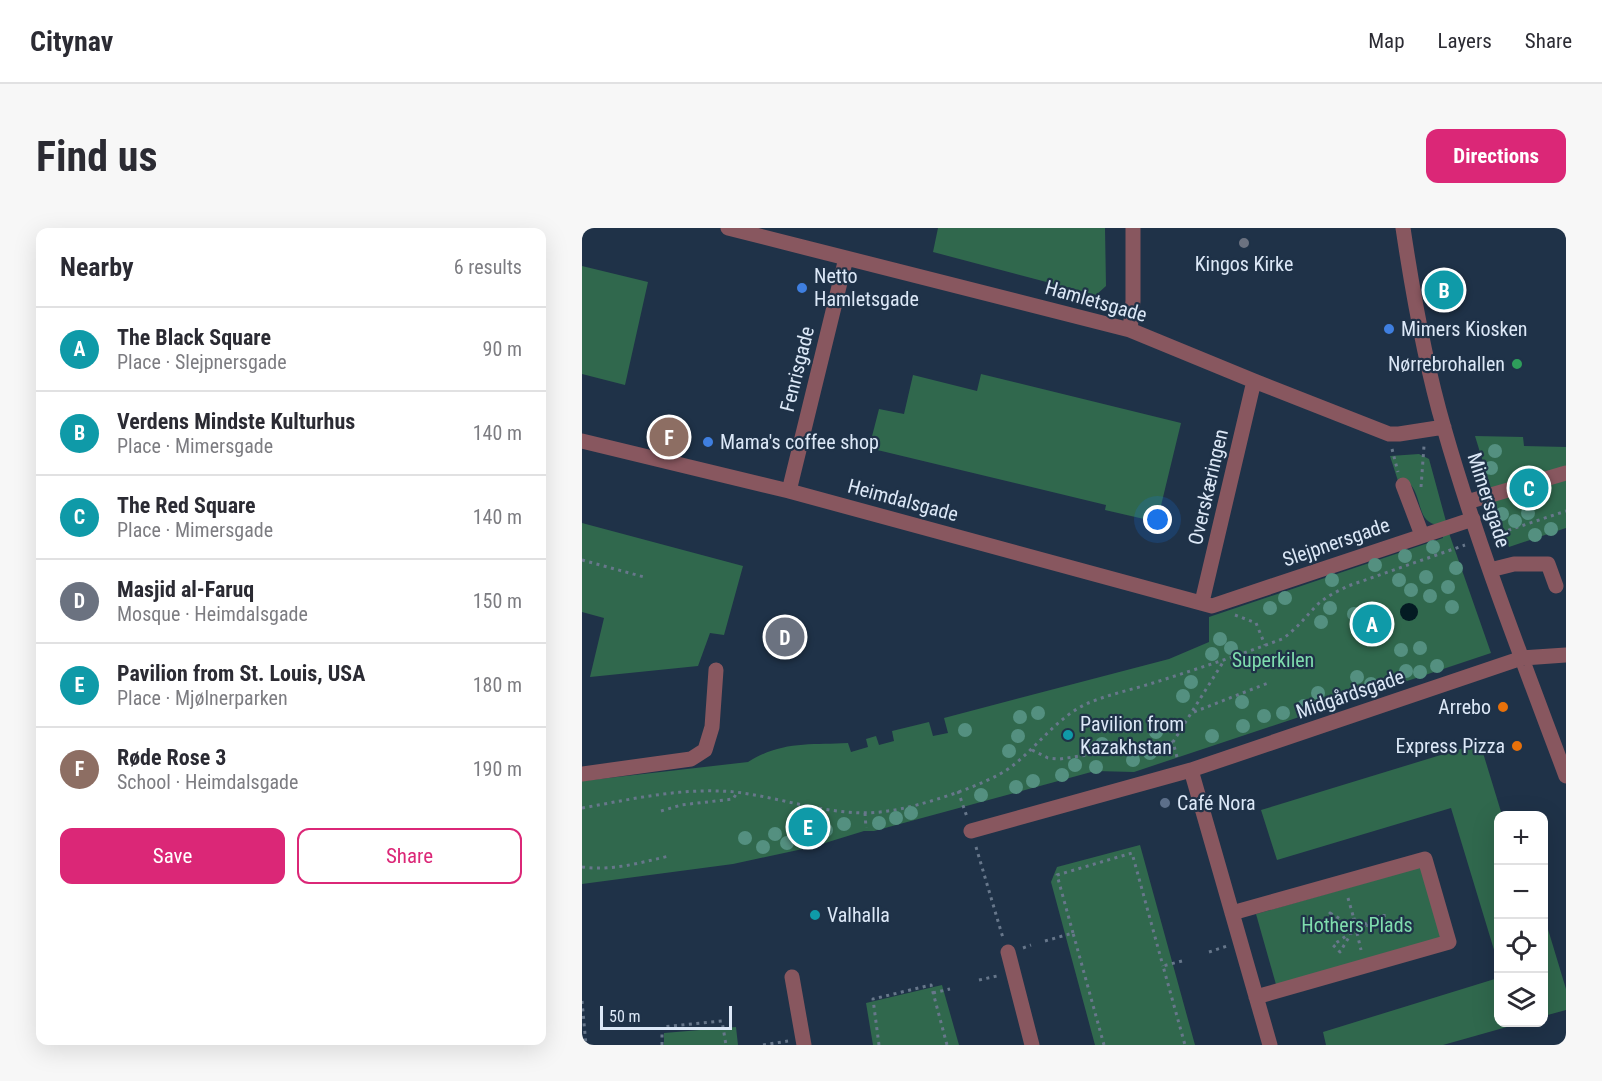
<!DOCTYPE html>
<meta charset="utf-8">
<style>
body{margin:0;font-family:"Roboto Condensed",sans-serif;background:#f7f7f7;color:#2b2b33}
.controls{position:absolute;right:18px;bottom:18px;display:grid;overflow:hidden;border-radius:12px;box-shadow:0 6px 24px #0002}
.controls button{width:54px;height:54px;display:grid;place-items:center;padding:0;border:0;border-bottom:2px solid #e1e1e2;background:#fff;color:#2b2b33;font:30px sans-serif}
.scale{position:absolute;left:18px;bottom:15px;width:132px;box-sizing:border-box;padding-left:6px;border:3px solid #dce8f7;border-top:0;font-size:16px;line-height:21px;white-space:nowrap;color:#dce8f7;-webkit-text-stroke:4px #1f3248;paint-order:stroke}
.you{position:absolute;left:576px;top:292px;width:21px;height:21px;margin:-15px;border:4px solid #fff;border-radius:50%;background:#1a73e8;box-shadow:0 0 0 9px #1a73e833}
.badge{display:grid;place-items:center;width:39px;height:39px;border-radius:50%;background:#db2777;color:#fff;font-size:20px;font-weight:700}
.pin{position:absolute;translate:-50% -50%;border:3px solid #fff;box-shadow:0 2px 6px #0006}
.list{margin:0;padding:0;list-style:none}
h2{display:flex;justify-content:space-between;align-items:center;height:78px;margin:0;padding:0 24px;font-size:26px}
h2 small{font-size:20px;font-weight:400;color:#7c7c81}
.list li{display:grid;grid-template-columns:39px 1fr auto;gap:18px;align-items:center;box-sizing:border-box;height:84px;padding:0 24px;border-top:2px solid #e1e1e2}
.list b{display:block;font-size:22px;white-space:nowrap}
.list p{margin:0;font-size:20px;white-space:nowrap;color:#7c7c81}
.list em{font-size:20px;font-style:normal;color:#7c7c81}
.actions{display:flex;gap:12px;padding:18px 24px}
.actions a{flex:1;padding:14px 0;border:2px solid #db2777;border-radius:12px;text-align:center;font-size:21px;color:#db2777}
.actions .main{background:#db2777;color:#fff}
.icon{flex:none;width:33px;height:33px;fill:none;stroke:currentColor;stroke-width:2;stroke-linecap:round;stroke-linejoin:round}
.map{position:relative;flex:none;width:984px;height:817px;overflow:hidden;border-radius:12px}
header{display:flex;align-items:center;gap:36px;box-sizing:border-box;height:84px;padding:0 30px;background:#fff;border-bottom:2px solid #e1e1e2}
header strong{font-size:28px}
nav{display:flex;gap:33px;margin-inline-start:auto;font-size:21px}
.intro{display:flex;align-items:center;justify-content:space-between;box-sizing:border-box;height:144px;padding:0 36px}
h1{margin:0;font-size:42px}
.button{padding:15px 27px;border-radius:12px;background:#db2777;color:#fff;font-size:21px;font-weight:700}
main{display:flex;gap:36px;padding:0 36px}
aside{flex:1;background:#fff;border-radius:12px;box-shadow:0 6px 24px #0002}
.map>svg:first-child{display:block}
</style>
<header>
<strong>Citynav</strong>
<nav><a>Map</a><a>Layers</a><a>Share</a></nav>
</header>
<div class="intro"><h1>Find us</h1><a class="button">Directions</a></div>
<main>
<aside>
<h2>Nearby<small>6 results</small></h2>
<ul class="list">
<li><span class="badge" style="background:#0f9aa8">A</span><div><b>The Black Square</b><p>Place · Slejpnersgade</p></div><em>90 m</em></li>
<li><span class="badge" style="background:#0f9aa8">B</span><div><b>Verdens Mindste Kulturhus</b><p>Place · Mimersgade</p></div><em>140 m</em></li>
<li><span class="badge" style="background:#0f9aa8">C</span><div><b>The Red Square</b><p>Place · Mimersgade</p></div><em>140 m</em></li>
<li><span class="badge" style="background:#6b7280">D</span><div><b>Masjid al-Faruq</b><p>Mosque · Heimdalsgade</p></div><em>150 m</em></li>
<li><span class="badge" style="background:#0f9aa8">E</span><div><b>Pavilion from St. Louis, USA</b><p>Place · Mjølnerparken</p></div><em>180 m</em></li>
<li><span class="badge" style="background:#8d6e63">F</span><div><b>Røde Rose 3</b><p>School · Heimdalsgade</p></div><em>190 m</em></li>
</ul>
<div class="actions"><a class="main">Save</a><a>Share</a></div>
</aside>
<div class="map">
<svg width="984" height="817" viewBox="0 0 984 817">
<rect width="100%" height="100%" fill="#1f3248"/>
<path fill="#30684d" d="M 356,0 L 523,0 L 524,58 L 514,67 L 351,24 Z
M 0,38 L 66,54 L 43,157 L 0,146 Z
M 399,146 L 599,195 L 575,294 L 523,282 L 524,277 L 287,220 L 297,181 L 322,186 L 331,147 L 395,163 Z
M 893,208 L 941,209 L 942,218 L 984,219 L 984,300 L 927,319 Z
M 837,226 L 847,231 L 868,308 L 909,425 L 552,544 L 513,543 L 292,603 L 282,603 L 230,619 L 151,636 L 0,656 L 0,553 L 166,534 C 199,513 228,517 266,515 L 269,524 L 286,519 L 284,511 L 294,508 L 297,517 L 312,513 L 310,503 L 347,494 L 351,508 L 366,505 L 362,490 L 587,431 L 627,414 L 627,389 L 861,310 L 858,297 C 835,296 841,273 829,257 L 817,256 L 808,228 Z
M 0,295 L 161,338 L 142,407 L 128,405 L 116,438 L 8,449 L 22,390 L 0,384 Z
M 898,515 L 920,587 L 916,588 L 916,735 L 869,580 L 695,632 L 679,582 Z
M 558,617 L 613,817 L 513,817 L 469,654 L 475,639 Z
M 839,639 L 860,713 L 695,760 L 674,686 Z
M 962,688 L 984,761 L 984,782 L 962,788 Z
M 916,750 L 916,794 L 939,795 L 861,817 L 744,817 L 741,804 Z
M 360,757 L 377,817 L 291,817 L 284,775 Z
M 154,799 L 156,817 L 82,817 L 82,805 Z"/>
<path fill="#041b23" d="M818 384a9 9 0 1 1 18 0a9 9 0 1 1-18 0Z"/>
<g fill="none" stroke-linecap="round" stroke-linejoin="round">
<path stroke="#67778b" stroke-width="3" stroke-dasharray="3 4.5" stroke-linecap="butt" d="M 810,221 L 816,244
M 839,259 L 842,218
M 912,307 L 984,283
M 0,332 L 62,349
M 653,387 L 674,395 L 683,417
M 612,484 L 686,455
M 450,522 L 466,530 L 478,531 L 591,514
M 595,529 L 591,514 L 643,431
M 376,563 L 385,589
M 0,580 C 51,571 101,559 153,564 C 204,570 254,591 306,583 C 337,579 405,557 429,539 C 455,519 473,492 502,477 C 523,467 549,462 571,455 C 615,441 658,427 700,411 C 715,401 724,388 736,376 C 745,368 756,363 766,358 L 883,317
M 79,583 L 99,577 L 151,571 L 155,565
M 283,585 L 284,600
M 394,619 L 421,710
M 0,639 C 30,643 57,635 87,628
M 766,670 L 772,691
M 748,685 L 767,696 L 745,694 Z
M 802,686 L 803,700 L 781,697 Z
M767 698a7 7 0 1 1 14 0a7 7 0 1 1-14 0Z
M 770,704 L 758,724 L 751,717 Z
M 491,705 L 475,647 L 550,625 L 581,738
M 775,705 L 779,722
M 463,713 L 491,705 L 522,817
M 441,720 L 449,717
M 627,724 L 645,718
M 600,733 L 581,738 L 603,817
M 397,752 L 415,748
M 351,765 L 368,761
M 0,773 L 4,817
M 80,817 L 80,799 L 140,793 L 144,817
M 181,817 L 206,813
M 297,817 L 291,771 L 349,757 L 365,817"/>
<path stroke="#88575f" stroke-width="15" d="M 146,0 L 548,102 L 672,153 L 807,206 L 817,206 L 862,199
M 821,0 C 831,67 843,135 862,200 C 896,319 941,433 984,548
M 548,102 L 551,73 L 551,0
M 0,213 L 207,263 L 630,378 L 891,291
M 821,257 L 840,307
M 207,263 L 264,30
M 885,274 L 984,245
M 908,342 L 932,336 L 966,336 L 974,358
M 620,374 L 672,153
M 609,542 L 688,817
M 0,546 L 109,531 L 123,522 L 130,499 L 134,442
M 389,603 L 609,542 L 940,430 L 984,427
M 650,685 L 843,631 L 867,714 L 674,769
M 426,724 L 450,817
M 210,749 L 222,817"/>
</g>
<g fill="#549080">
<circle cx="913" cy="223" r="7"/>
<circle cx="909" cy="240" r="7"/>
<circle cx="946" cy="285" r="7"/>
<circle cx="920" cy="286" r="7"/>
<circle cx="933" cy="293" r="7"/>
<circle cx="969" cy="301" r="7"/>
<circle cx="953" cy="307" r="7"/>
<circle cx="851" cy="319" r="7"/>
<circle cx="823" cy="328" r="7"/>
<circle cx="793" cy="337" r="7"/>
<circle cx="874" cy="340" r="7"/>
<circle cx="844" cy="349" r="7"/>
<circle cx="750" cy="352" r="7"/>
<circle cx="817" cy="352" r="7"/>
<circle cx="866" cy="359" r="7"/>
<circle cx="829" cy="362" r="7"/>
<circle cx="848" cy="368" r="7"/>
<circle cx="703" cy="370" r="7"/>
<circle cx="870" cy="379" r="7"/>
<circle cx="688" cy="380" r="7"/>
<circle cx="748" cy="380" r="7"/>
<circle cx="772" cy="386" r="7"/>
<circle cx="739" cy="394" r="7"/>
<circle cx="638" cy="411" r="7"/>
<circle cx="649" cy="420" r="7"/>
<circle cx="838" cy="420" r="7"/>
<circle cx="819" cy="422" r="7"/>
<circle cx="630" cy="426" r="7"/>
<circle cx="855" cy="438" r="7"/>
<circle cx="824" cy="443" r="7"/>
<circle cx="838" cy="444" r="7"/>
<circle cx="775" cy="449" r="7"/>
<circle cx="609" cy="454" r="7"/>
<circle cx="789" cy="456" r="7"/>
<circle cx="736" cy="465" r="7"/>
<circle cx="601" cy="468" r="7"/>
<circle cx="660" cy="474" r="7"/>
<circle cx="722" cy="478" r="7"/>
<circle cx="456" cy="485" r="7"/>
<circle cx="701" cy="485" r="7"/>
<circle cx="682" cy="488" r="7"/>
<circle cx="438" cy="489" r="7"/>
<circle cx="661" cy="498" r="7"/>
<circle cx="383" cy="502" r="7"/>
<circle cx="574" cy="504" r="7"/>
<circle cx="436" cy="508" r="7"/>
<circle cx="630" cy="508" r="7"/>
<circle cx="520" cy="516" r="7"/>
<circle cx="427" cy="523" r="7"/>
<circle cx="568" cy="525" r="7"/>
<circle cx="551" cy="532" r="7"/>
<circle cx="493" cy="537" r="7"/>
<circle cx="514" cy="539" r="7"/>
<circle cx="480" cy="547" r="7"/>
<circle cx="451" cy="553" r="7"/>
<circle cx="434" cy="559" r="7"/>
<circle cx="399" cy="567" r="7"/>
<circle cx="329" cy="585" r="7"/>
<circle cx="314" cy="590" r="7"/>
<circle cx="297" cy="595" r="7"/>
<circle cx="262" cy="596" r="7"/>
<circle cx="244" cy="602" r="7"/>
<circle cx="193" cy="606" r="7"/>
<circle cx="163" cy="610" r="7"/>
<circle cx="205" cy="615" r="7"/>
<circle cx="181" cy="619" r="7"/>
</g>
<circle fill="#6b7280" stroke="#1f3248" stroke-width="2" cx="662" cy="15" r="6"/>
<g fill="#3f7fe0" stroke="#1f3248" stroke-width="2">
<circle cx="220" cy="60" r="6"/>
<circle cx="807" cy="101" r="6"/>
<circle cx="126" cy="214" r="6"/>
</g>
<circle fill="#2e9e5b" stroke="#1f3248" stroke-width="2" cx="935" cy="136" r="6"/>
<g fill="#e8710a" stroke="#1f3248" stroke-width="2">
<circle cx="921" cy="479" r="6"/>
<circle cx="935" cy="518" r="6"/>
</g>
<g fill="#0f9aa8" stroke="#1f3248" stroke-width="2">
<circle cx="486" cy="507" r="6"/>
<circle cx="233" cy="687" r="6"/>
</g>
<circle fill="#5c6f8a" stroke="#1f3248" stroke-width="2" cx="583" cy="575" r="6"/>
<g text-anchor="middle" stroke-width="4.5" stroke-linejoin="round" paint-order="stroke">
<g font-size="20" fill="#dce8f7" stroke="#1f3248" text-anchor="start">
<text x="662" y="43" text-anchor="middle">Kingos Kirke</text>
<text x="232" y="55">Netto<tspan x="232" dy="23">Hamletsgade</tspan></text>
<text x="819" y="108">Mimers Kiosken</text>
<text x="923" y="143" text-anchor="end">Nørrebrohallen</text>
<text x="138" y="221">Mama's coffee shop</text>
<text x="909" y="486" text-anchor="end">Arrebo</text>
<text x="498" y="503">Pavilion from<tspan x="498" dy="23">Kazakhstan</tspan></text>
<text x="923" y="525" text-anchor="end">Express Pizza</text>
<text x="595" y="582">Café Nora</text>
<text x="245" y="694">Valhalla</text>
</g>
<g font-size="20" fill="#dce8f7" stroke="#1f3248">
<text transform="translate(514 73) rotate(16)" y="7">Hamletsgade</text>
<text transform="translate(215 141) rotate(-76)" y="7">Fenrisgade</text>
<text transform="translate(626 259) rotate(-77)" y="7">Overskæringen</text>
<text transform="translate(321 272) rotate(15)" y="7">Heimdalsgade</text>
<text transform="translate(907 272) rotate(72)" y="7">Mimersgade</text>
<text transform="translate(754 314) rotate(-19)" y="7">Slejpnersgade</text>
<text transform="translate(768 466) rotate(-19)" y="7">Midgårdsgade</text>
</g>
<g font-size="20" fill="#7fddae" stroke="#1f3248">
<text x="691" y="439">Superkilen</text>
<text x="775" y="704">Hothers Plads</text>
</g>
</g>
</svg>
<div class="controls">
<button>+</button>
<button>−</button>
<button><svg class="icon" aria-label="locate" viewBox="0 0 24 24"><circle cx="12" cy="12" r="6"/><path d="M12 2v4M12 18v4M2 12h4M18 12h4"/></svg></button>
<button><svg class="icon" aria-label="layers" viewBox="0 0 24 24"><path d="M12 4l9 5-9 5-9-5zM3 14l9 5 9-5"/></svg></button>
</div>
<div class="scale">50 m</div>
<div class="you"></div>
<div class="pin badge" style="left:790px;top:396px;background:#0f9aa8">A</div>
<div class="pin badge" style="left:862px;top:62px;background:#0f9aa8">B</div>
<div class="pin badge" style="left:947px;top:260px;background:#0f9aa8">C</div>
<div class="pin badge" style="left:203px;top:409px;background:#6b7280">D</div>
<div class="pin badge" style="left:226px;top:599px;background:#0f9aa8">E</div>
<div class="pin badge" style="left:87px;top:209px;background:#8d6e63">F</div>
</div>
</main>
